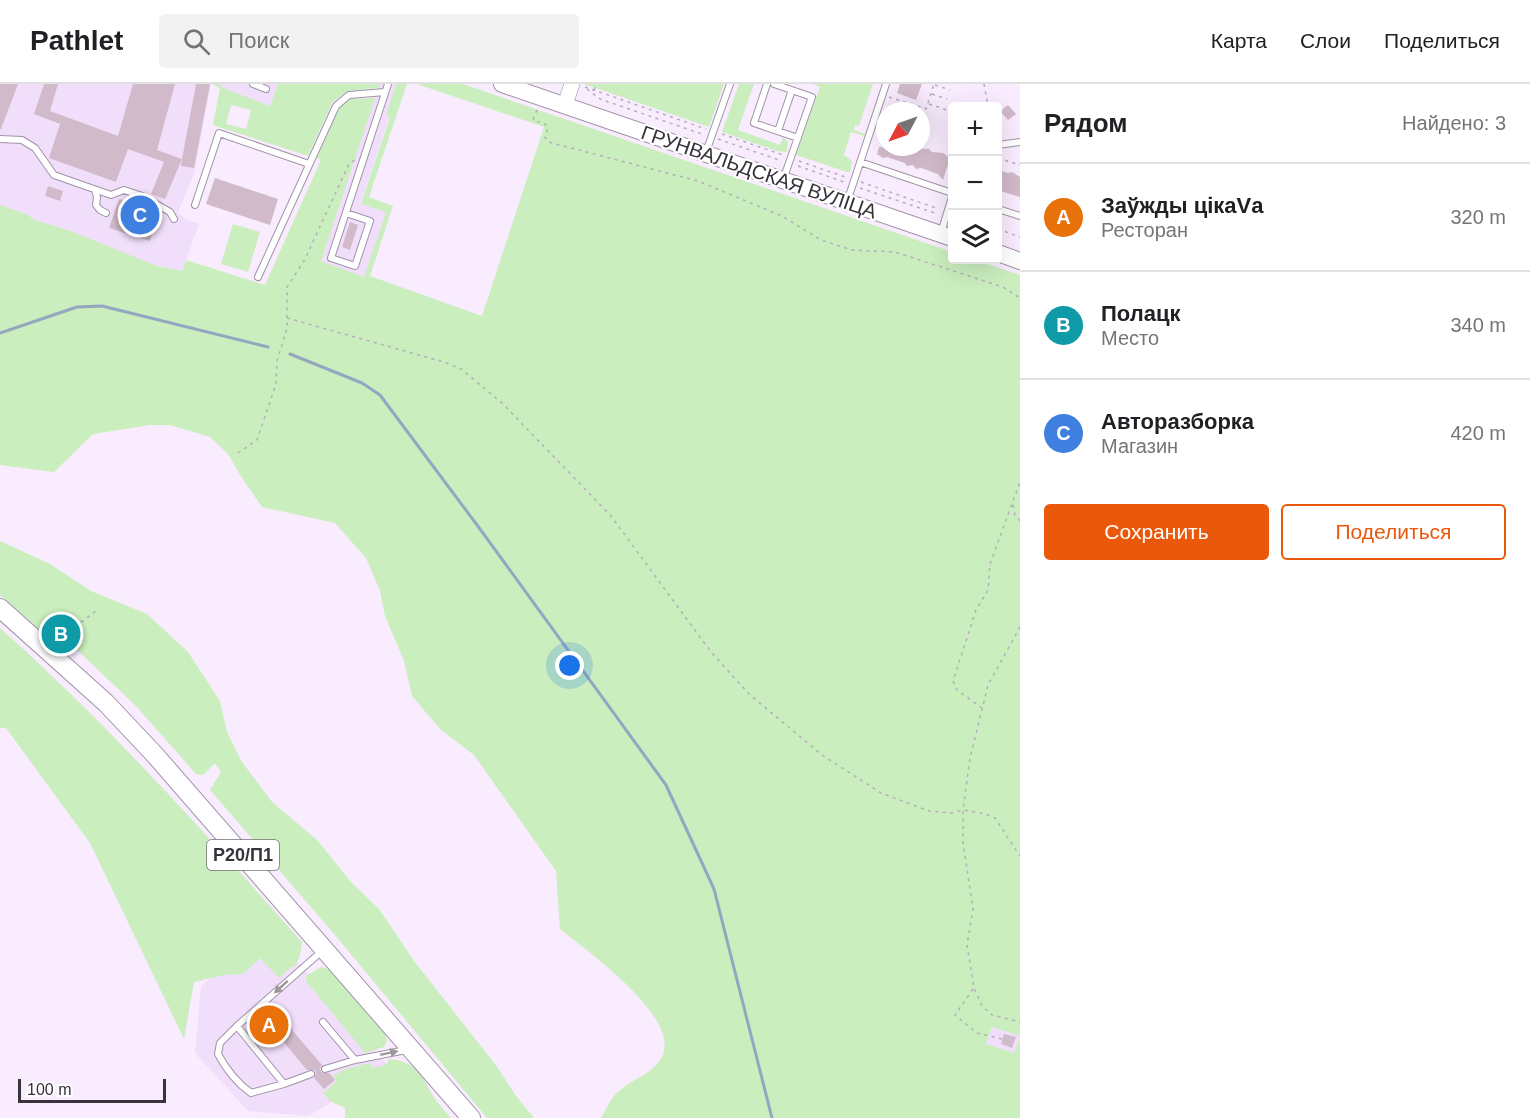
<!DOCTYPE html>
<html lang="ru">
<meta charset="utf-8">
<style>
body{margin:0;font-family:Arial,sans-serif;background:#f2f2f2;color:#202124}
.controls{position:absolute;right:18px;top:18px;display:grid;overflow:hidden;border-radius:6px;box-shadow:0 6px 24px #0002}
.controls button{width:54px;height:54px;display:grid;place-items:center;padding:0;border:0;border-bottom:2px solid #e0e0e0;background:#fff;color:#202124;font:30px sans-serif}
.compass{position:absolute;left:876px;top:18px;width:54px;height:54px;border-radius:50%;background:#fff;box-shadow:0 6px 24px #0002;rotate:229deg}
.scale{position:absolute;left:18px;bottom:15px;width:148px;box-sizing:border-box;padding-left:6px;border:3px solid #38323b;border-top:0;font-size:16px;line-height:21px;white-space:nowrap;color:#38323b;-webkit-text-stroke:4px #fff;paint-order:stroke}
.you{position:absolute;left:570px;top:582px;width:21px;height:21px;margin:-15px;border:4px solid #fff;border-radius:50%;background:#1a73e8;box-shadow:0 0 0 9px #1a73e833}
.badge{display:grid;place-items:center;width:39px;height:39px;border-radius:50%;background:#ea580c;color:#fff;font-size:20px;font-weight:700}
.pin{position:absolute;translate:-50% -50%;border:3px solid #fff;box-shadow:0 2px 6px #0006}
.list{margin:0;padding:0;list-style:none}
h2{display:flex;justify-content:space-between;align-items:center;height:78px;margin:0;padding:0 24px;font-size:26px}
h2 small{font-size:20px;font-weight:400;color:#757577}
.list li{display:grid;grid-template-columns:39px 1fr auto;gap:18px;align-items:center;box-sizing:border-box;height:108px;padding:0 24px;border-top:2px solid #e0e0e0}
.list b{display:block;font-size:22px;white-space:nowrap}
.list p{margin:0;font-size:20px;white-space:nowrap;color:#757577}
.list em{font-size:20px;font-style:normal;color:#757577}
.actions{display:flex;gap:12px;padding:18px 24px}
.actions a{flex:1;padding:14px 0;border:2px solid #ea580c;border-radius:6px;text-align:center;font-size:21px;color:#ea580c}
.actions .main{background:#ea580c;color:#fff}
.icon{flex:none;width:33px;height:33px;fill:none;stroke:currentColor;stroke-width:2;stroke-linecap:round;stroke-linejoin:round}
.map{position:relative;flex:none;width:1020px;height:1034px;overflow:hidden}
header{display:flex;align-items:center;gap:36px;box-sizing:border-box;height:84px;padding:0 30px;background:#fff;border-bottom:2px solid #e0e0e0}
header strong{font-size:28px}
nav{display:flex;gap:33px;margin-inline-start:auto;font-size:21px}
.search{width:420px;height:54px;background:#f2f2f2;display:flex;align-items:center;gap:15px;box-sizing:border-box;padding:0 21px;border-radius:6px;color:#757577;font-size:22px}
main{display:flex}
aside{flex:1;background:#fff}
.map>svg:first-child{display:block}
</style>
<header>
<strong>Pathlet</strong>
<div class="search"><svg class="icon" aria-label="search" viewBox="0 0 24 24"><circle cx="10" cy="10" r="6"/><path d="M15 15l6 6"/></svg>Поиск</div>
<nav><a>Карта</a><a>Слои</a><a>Поделиться</a></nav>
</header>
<main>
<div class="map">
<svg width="1020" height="1034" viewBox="0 0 1020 1034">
<rect width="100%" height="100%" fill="#f8ecfe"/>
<path fill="#f1defa" d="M 0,0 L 211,0 L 194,90 L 178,128 L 184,134 L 199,140 L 182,187 L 157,182 L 35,136 L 26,130 L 0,121 Z
M 212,0 L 278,0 L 270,22 Z
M 379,0 L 400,0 L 361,119 L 386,128 L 365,193 L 318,178 Z
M 269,846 L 390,984 L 308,1032 L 248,1027 L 195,969 L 201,902 Z
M 992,943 L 1020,952 L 1015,969 L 986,960 Z"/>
<path fill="#caeebe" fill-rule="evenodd" d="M 212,0 L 219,0 L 221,3 L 270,22 L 278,0 L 380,0 L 378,4 L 347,7 L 332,19 L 308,72 L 213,41 L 220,4 ZM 231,21 L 251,26 L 246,45 L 226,40 Z
M 396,0 L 407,0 L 369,113 L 393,122 L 370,192 L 482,232 L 544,43 L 417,0 L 463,0 L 952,168 L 952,176 L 975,176 L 1020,191 L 1020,952 L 992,943 L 986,960 L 1014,969 L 1020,953 L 1020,1034 L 601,1034 C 606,1026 611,1013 619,1007 C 633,994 652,991 662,973 C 682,934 586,866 560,845 L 556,787 L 474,671 L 440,645 L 412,612 L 404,577 L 385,532 L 380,507 L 366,474 L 335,439 L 262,423 L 240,391 L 229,371 L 210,353 L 170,341 L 150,341 L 93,350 L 54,388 L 0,381 L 0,121 L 26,130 L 35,136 L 73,148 L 157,182 L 182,187 L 186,176 L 265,201 L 321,76 L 317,74 L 339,24 L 350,15 L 375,14 L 321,177 L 364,193 L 386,128 L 361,120 L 390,33 L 386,31 Z
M 584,0 L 724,0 L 709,43 Z
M 739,0 L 754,0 L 738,46 L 780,61 L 783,53 L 788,58 L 787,68 L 777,67 L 722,48 Z
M 813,0 L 873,0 L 859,42 L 855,41 L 854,46 L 865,50 L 864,52 L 851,48 L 844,71 L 852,77 L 850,89 L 796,71 L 820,3 Z
M 233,140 L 260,148 L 248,188 L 221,180 Z
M 0,457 L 50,480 L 91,507 L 147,530 L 188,568 L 220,617 L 227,648 L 242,678 L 272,718 L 318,757 L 350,797 L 379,825 L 414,877 L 495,980 L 516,1012 L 534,1034 L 487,1034 L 335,851 L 210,706 L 221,688 L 215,679 L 203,691 L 196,690 L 135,621 L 77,566 L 81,542 L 78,537 L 51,553 L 39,545 L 0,511 Z
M 0,544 C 109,641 206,750 302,858 L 300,871 L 295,883 L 291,883 L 279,894 L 260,874 L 243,890 L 223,891 L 194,898 L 184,955 L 90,759 L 6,644 L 0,644 Z
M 321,883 L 329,885 L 384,948 L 387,956 L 384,963 L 365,969 L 306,897 L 306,892 Z
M 389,975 C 422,978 422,997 438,1019 C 442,1024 447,1029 451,1034 L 345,1034 L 345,1024 L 330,1017 L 323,1009 L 337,997 L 333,992 L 343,986 L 370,979 L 372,984 L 386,981 Z"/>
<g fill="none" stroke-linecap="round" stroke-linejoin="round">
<path stroke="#94a6c0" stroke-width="3" d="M 0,249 L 77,223 L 102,222 L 268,263
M 290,270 L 362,299 L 380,311 L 480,445 L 666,701 L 714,805 L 772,1034"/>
</g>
<path fill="#d1bac9" d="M 0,0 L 18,0 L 1,45 L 0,45 Z
M 44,0 L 58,0 L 50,27 L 118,52 L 133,0 L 175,0 L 157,66 L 182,75 L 196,0 L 210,0 L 194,84 L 181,82 L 182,75 L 165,115 L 151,110 L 164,78 L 128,65 L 116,98 L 49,74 L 60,40 L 34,30 Z
M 900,0 L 922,0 L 916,16 L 897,9 Z
M 1008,21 L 1016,30 L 1008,36 L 1000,27 Z
M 879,63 L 929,65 L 932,68 L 943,69 L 950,74 L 943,96 L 938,90 L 921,84 L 916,85 L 913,81 L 907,82 L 905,79 L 887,73 L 883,74 L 877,70 Z
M 998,86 L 1008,89 L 1012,88 L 1020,93 L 1020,113 L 1004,108 L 998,109 Z
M 215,94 L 278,115 L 270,141 L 206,120 Z
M 48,102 L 63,107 L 60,117 L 45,112 Z
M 119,115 L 159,128 L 150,157 L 109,144 Z
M 350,138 L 358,141 L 350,166 L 342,163 Z
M 277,925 L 293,945 L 292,946 L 322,981 L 320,984 L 321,988 L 329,989 L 335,996 L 324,1005 L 314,994 L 316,990 L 315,986 L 307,986 L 281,955 L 278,958 L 262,938 Z
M 1004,950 L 1016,953 L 1012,964 L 1001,960 Z"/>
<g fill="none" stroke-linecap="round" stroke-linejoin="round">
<defs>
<path id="service" d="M 253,0 L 266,5
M 767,0 L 754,39 L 798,54
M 774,0 L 812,13 L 783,96
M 778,47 L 792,6
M 0,55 L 22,56 L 35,64 L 54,91 L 111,111 L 124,106 L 142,112 L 170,128 L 174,135
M 998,61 L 1020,58
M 706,68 L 730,0
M 860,78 L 952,109
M 95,106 L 97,113 L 96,121 L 100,126 L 106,129
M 847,118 L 886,0
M 195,121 L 219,49 L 309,80
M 998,125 L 1020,132
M 346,129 L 370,137 L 355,182 L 331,174 L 388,0
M 941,149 L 952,113
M 258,193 L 336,22 L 349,11 L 385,8
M 323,938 L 355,976
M 237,942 L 220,959 L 218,970 C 226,985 237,999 251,1009 L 284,1000
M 325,985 L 355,976 L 406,966
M 311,990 L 284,1000 L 237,942 L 322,867"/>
<path id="tertiary" d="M 565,21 L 572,0"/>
<path id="secondary" d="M 502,0 L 952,154
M 998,169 L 1020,177"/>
<path id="primary" d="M 0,524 L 106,619 L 155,671 L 471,1034"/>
</defs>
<use href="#service" stroke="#a093a7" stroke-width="8"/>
<use href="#tertiary" stroke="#a093a7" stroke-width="16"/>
<use href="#secondary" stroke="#a093a7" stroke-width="18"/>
<use href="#primary" stroke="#a093a7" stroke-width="20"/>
<path stroke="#b6acbb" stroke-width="1.5" stroke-dasharray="3 4.5" stroke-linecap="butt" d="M 984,0 L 988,22
M 935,1 L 950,6
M 585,3 L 706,45
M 587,5 L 600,15 L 702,50
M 594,6 L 597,0
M 932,10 L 947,15
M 889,13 L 926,25 L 934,0
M 929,20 L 947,26 L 952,33
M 537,26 L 533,36 L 545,40 L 548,44 L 545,53 L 548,58 L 698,97 L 782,132 L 821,156 L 852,166 L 895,168 L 1003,203 L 1020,214
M 950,48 L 952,45
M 722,50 L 783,71
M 718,55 L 782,77
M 998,74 L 1020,81
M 799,77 L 845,93
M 798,82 L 844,98
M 861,98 L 939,125
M 860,104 L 938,130
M 998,145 L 1020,153
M 287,234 L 444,278 L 461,285 L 502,319 L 611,432 L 711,568 L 749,610 L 822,671 L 881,709 L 929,727 L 951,729 L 963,726 L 986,730 L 995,734 L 1020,772
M 238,369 L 257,356 L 276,300 L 277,277 L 287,244 L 287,203 L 304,177 L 349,80 L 355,76
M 1013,421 L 1015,431 L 1020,437
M 1020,543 L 988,601 L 970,674 L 963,726 L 963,758 L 973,825 L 967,861 L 974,904 L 982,922 L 992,931 L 1020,938
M 61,560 L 71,546 L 97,526
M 982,624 L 957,606 L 953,597 L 976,526 L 988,506 L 990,480 L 1020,398
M 973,905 L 955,931 L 977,949 L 1002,955"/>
<use href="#service" stroke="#fff" stroke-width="6"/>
<use href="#tertiary" stroke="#fff" stroke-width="15"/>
<use href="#secondary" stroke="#fff" stroke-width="16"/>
<use href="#primary" stroke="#fff" stroke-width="18"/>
</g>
<defs><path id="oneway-solid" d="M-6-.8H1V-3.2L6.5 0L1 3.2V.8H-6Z" transform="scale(1.5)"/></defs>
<g fill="#9c989d">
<use href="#oneway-solid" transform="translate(281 903) rotate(138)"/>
<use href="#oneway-solid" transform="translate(389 969) rotate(-12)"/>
</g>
<g text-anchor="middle" stroke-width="4.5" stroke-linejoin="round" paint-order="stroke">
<rect fill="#fff" stroke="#747076" stroke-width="1.5" x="207" y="756" width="72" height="30" rx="4.5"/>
<g font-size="18" font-weight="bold" fill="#38323b">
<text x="243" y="777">Р20/П1</text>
</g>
<g font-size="20" fill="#38323b" stroke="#fff">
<text transform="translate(759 88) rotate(19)" y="7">ГРУНВАЛЬДСКАЯ ВУЛІЦА</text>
</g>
</g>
</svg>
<div class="controls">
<button>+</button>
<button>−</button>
<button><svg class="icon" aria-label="layers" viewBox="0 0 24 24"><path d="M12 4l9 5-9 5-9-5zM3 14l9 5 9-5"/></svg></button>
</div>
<svg class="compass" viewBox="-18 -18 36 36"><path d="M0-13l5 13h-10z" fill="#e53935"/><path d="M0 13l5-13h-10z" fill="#757577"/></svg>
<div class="scale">100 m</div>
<div class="you"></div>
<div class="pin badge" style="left:269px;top:941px;background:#e8710a">A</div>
<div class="pin badge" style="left:61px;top:550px;background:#0f9aa8">B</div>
<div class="pin badge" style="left:140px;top:131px;background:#3f7fe0">C</div>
</div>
<aside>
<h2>Рядом<small>Найдено: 3</small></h2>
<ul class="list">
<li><span class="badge" style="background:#e8710a">A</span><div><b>Заўжды цікаVа</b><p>Ресторан</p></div><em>320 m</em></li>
<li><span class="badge" style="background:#0f9aa8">B</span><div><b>Полацк</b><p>Место</p></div><em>340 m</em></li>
<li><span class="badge" style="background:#3f7fe0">C</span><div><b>Авторазборка</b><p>Магазин</p></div><em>420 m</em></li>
</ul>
<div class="actions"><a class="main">Сохранить</a><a>Поделиться</a></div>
</aside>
</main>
